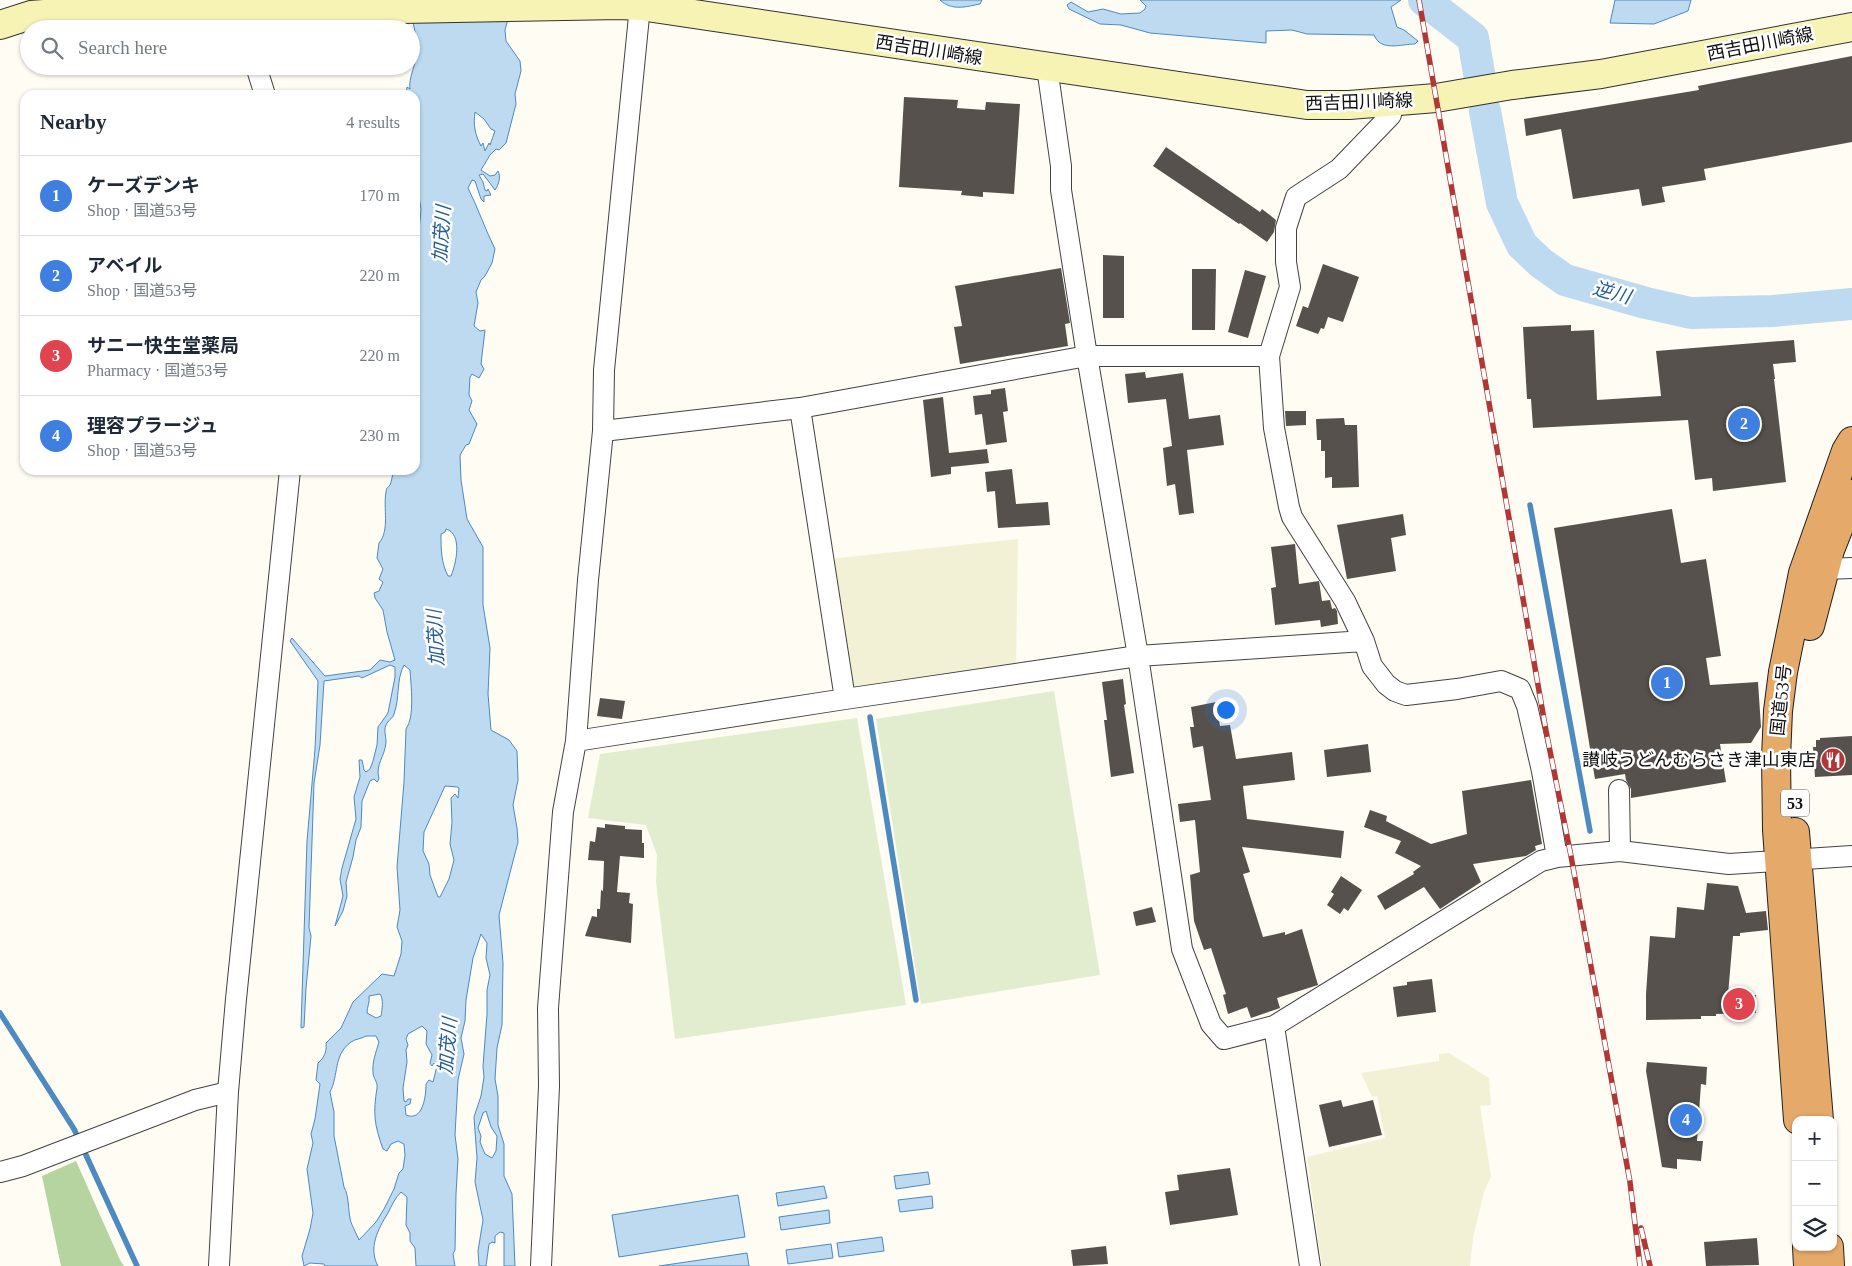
<!DOCTYPE html>
<meta charset="utf-8">
<style>
body{margin:0;font-family:"Times New Roman","Noto Sans JP",serif;background:#f2f2f3;color:#1f2937}
.controls{position:absolute;right:15px;bottom:15px;display:grid;overflow:hidden;border-radius:10px;box-shadow:0 1px 4px #0004}
.controls button{width:45px;height:45px;display:grid;place-items:center;padding:0;border:0;border-bottom:1px solid #e0e1e3;background:#fff;color:#1f2937;font:25px sans-serif}
.you{position:absolute;left:1225px;top:709px;width:18px;height:18px;margin:-12px;border:4px solid #fff;border-radius:50%;background:#1a73e8;box-shadow:0 0 0 8px #1a73e833}
.badge{display:grid;place-items:center;width:32px;height:32px;border-radius:50%;background:#1a73e8;color:#fff;font-size:16px;font-weight:700}
.pin{position:absolute;translate:-50% -50%;border:2px solid #fff;box-shadow:0 1px 5px #0006}
.list{margin:0;padding:0;list-style:none}
h2{display:flex;justify-content:space-between;align-items:center;height:65px;margin:0;padding:0 20px;font-size:21px}
h2 small{font-size:16px;font-weight:400;color:#747a83}
.list li{display:grid;grid-template-columns:32px 1fr auto;gap:15px;align-items:center;box-sizing:border-box;height:80px;padding:0 20px;border-top:1px solid #e0e1e3}
.list b{display:block;font-size:19px;white-space:nowrap}
.list p{margin:0;font-size:16px;white-space:nowrap;color:#747a83}
.list em{font-size:16px;font-style:normal;color:#747a83}
.icon{flex:none;width:28px;height:28px;fill:none;stroke:currentColor;stroke-width:2;stroke-linecap:round;stroke-linejoin:round}
.map{position:relative;flex:none;width:1852px;height:1266px;overflow:hidden}
.search{position:absolute;background:#fff;box-shadow:0 1px 4px #0004;left:20px;top:20px;width:400px;height:55px;display:flex;align-items:center;gap:12px;box-sizing:border-box;padding:0 18px;border-radius:28px;color:#747a83;font-size:19px}
.panel{position:absolute;background:#fff;box-shadow:0 1px 4px #0004;left:20px;top:90px;width:400px;height:385px;border-radius:15px}
.map>svg:first-child{display:block}
</style>
<div class="map">
<svg width="1852" height="1266" viewBox="0 0 1852 1266">
<rect width="100%" height="100%" fill="#fefcf3"/>
<path fill="#f2f1d5" d="M 1018,539 L 1016,664 L 853,689 L 829,559 Z
M 1449,1053 L 1489,1078 L 1491,1105 L 1480,1106 L 1491,1176 L 1484,1192 L 1473,1238 L 1470,1266 L 1322,1266 L 1307,1157 L 1385,1138 L 1377,1096 L 1372,1097 L 1361,1073 L 1439,1061 L 1439,1054 Z"/>
<path fill="#b5d4a0" d="M 76,1161 L 120,1260 L 124,1266 L 61,1266 L 42,1176 Z"/>
<path fill="#e2edd0" d="M 1054,691 L 1100,975 L 921,1004 L 876,719 Z
M 857,718 L 906,1005 L 675,1039 L 656,882 L 657,855 L 646,825 L 588,818 L 600,754 Z"/>
<path fill="#bddaf0" stroke="#4c8abf" fill-rule="evenodd" d="M 408,0 L 513,0 L 505,30 L 506,41 L 520,61 L 521,71 L 515,94 L 516,104 L 506,143 L 499,150 L 496,149 L 490,155 L 481,170 L 490,176 L 495,175 L 498,171 C 501,177 499,184 495,190 L 483,174 L 479,175 L 483,182 L 485,190 L 487,191 L 488,189 L 491,195 L 484,196 L 484,202 L 481,199 L 475,181 L 472,180 L 468,188 C 478,208 485,229 495,249 L 492,263 L 485,276 L 481,280 L 476,292 L 478,303 L 474,326 L 480,331 L 485,330 L 481,364 L 484,369 L 479,378 L 472,374 L 470,377 L 469,395 L 472,401 L 469,410 L 477,424 L 469,444 L 466,445 L 460,455 L 461,480 L 467,519 L 483,547 L 483,605 L 490,648 L 488,694 L 491,730 L 509,740 L 517,751 L 518,780 L 513,805 L 517,828 L 518,842 L 499,915 L 503,963 L 502,1025 L 497,1048 L 495,1079 L 498,1096 L 498,1125 L 504,1144 L 504,1176 L 512,1194 L 515,1266 L 504,1266 L 504,1233 L 500,1232 L 495,1236 L 495,1243 L 492,1242 L 489,1244 L 486,1266 L 479,1266 L 478,1251 L 483,1220 L 475,1182 L 477,1158 L 474,1117 L 481,1096 L 484,1077 L 483,1066 L 487,1014 L 487,990 L 490,975 L 486,958 L 487,943 L 481,934 L 473,958 L 466,1000 L 465,1021 L 461,1038 L 464,1054 L 458,1080 L 455,1135 L 458,1159 L 456,1194 L 455,1250 L 453,1254 L 455,1266 L 416,1266 L 415,1248 L 410,1241 L 410,1233 L 406,1225 L 407,1197 L 401,1192 C 395,1198 392,1205 388,1213 C 378,1229 368,1248 378,1266 L 325,1266 L 324,1264 L 310,1263 L 304,1266 L 302,1256 L 310,1229 L 313,1213 L 307,1169 L 313,1143 L 311,1134 L 315,1119 L 320,1084 L 316,1080 L 318,1063 C 324,1058 327,1052 326,1043 L 341,1028 L 353,1002 L 382,974 L 394,976 L 401,954 L 402,941 L 397,927 L 400,910 L 397,867 L 404,782 L 406,729 C 415,717 411,686 410,670 L 404,665 C 396,680 400,698 394,714 C 393,718 389,720 387,723 C 383,729 386,736 386,742 C 385,757 375,764 379,779 L 377,782 L 374,779 L 370,781 L 362,801 L 361,827 L 356,840 L 353,857 L 346,882 L 347,896 L 343,911 L 335,926 L 343,896 L 340,879 L 342,868 L 356,819 L 354,797 L 360,777 L 359,760 L 362,760 L 364,770 L 366,772 L 370,769 L 373,761 L 377,745 L 378,727 L 388,713 L 395,677 L 395,667 L 390,665 L 362,678 L 359,676 L 324,681 L 320,745 L 314,783 L 309,928 L 311,936 L 306,988 L 304,1027 L 301,1028 L 307,841 L 315,749 L 318,681 L 290,641 L 292,638 L 325,676 L 370,670 L 380,660 L 390,662 L 395,660 L 387,632 L 383,610 L 375,598 L 374,593 L 379,591 L 383,582 L 379,579 L 383,569 L 377,558 L 379,543 C 390,530 383,508 386,492 C 387,486 386,490 390,485 C 392,481 392,475 394,470 L 415,470 L 415,276 L 421,209 L 415,173 L 415,95 L 406,95 L 407,87 L 410,89 C 408,78 417,63 417,50 C 417,34 411,16 408,0 ZM 475,112 L 484,119 L 491,129 L 495,131 L 490,145 L 489,143 L 485,151 L 483,143 L 481,146 C 475,135 473,124 475,112 ZM 446,529 C 463,534 456,564 451,576 L 448,576 C 441,563 441,548 441,534 L 445,532 ZM 445,786 L 457,787 L 459,788 L 458,798 L 455,794 L 451,798 L 452,822 L 450,844 L 454,860 L 449,879 L 440,897 L 438,897 L 430,875 L 429,864 L 423,851 L 424,832 ZM 380,994 C 384,999 382,1010 381,1016 L 376,1018 L 367,1013 C 367,1007 370,1002 369,996 ZM 422,1026 L 427,1031 L 426,1044 L 432,1055 L 430,1063 L 432,1066 L 434,1063 L 437,1066 L 433,1082 L 429,1080 L 426,1084 C 426,1096 423,1122 406,1115 L 405,1106 L 410,1104 L 411,1099 L 408,1099 L 406,1102 L 404,1101 L 403,1088 L 407,1062 L 406,1050 L 408,1045 L 406,1039 L 408,1034 ZM 366,1036 L 376,1036 L 379,1042 C 376,1052 372,1062 373,1073 C 373,1078 378,1082 377,1088 C 373,1113 374,1124 383,1149 L 387,1151 L 391,1144 L 398,1141 L 404,1144 L 405,1155 L 403,1169 L 399,1173 L 394,1189 L 384,1209 L 376,1222 L 359,1240 C 357,1235 350,1222 350,1218 C 348,1208 349,1196 344,1187 L 334,1136 L 334,1112 L 330,1092 C 339,1075 333,1055 351,1042 C 355,1039 361,1039 366,1036 ZM 486,1111 L 491,1127 L 497,1136 L 496,1151 L 492,1158 L 485,1154 L 480,1142 L 481,1136 L 478,1128 L 483,1113 Z
M 940,0 L 982,0 L 980,4 C 965,7 952,11 940,0 Z
M 1140,0 L 1401,0 L 1391,7 L 1397,27 L 1404,30 L 1418,41 L 1415,44 C 1401,44 1381,52 1374,35 L 1307,34 L 1292,30 L 1266,31 L 1266,43 L 1150,33 L 1121,25 L 1100,24 L 1069,9 L 1067,5 L 1071,2 L 1088,12 L 1103,9 L 1121,14 L 1140,13 L 1145,9 L 1146,6 Z
M 1615,0 L 1691,0 L 1688,11 L 1654,24 L 1610,23 Z
M 928,1172 L 930,1184 L 896,1189 L 894,1176 Z
M 824,1186 L 827,1198 L 778,1206 L 776,1193 Z
M 738,1195 L 745,1237 L 619,1257 L 612,1215 Z
M 932,1196 L 933,1208 L 900,1212 L 898,1200 Z
M 829,1210 L 830,1223 L 781,1230 L 779,1217 Z
M 882,1237 L 884,1251 L 839,1257 L 837,1243 Z
M 831,1244 L 833,1258 L 788,1264 L 786,1250 Z
M 747,1253 L 749,1266 L 659,1266 Z"/>
<g fill="none" stroke-linecap="round" stroke-linejoin="round">
<path stroke="#4c8abf" stroke-width="5.5" d="M 1530,505 L 1590,831
M 870,717 L 916,1000
M 0,1013 L 74,1129 L 137,1266"/>
<path stroke="#bddaf0" stroke-width="32" d="M 1424,0 L 1473,38 L 1479,73
M 1485,111 L 1502,203 L 1522,245 L 1541,263 L 1565,280 L 1646,303 L 1691,313 L 1773,311 L 1852,304"/>
</g>
<path fill="#57514d" d="M 1852,56 L 1852,142 L 1704,169 L 1706,180 L 1662,187 L 1665,202 L 1642,206 L 1639,189 L 1573,199 L 1561,129 L 1526,136 L 1524,119 L 1699,90 L 1698,86 Z
M 904,97 L 958,100 L 957,108 L 985,110 L 986,102 L 1020,104 L 1014,194 L 983,192 L 983,197 L 961,195 L 962,191 L 899,187 Z
M 1166,147 L 1260,212 L 1262,209 L 1276,220 L 1274,232 L 1267,242 L 1240,223 L 1239,224 L 1153,166 Z
M 1103,255 L 1124,256 L 1124,318 L 1103,318 Z
M 1323,264 L 1359,277 L 1343,322 L 1328,317 L 1324,329 L 1321,328 L 1318,334 L 1296,326 L 1303,306 L 1308,308 Z
M 1061,268 L 1070,323 L 1065,324 L 1068,346 L 960,364 L 954,327 L 962,326 L 955,286 Z
M 1192,269 L 1216,269 L 1215,330 L 1192,330 Z
M 1245,270 L 1266,276 L 1248,338 L 1228,332 Z
M 1571,325 L 1571,331 L 1594,330 L 1597,400 L 1661,396 L 1656,351 L 1794,340 L 1796,362 L 1773,364 L 1775,379 L 1774,379 L 1786,482 L 1713,491 L 1712,478 L 1695,480 L 1688,420 L 1533,428 L 1531,399 L 1527,399 L 1523,327 Z
M 1145,372 L 1146,378 L 1183,373 L 1189,419 L 1220,415 L 1224,445 L 1187,450 L 1194,513 L 1179,515 L 1175,484 L 1167,486 L 1163,448 L 1172,446 L 1166,399 L 1128,403 L 1125,374 Z
M 1005,388 L 1008,411 L 1003,412 L 1007,442 L 986,445 L 982,414 L 975,415 L 973,396 L 991,394 L 991,390 Z
M 943,397 L 949,453 L 987,449 L 989,463 L 951,467 L 951,474 L 931,477 L 923,400 Z
M 1285,411 L 1306,411 L 1306,425 L 1286,426 Z
M 1344,418 L 1345,425 L 1357,425 L 1359,487 L 1332,488 L 1332,477 L 1325,478 L 1325,451 L 1321,451 L 1321,440 L 1317,440 L 1316,419 Z
M 1012,469 L 1016,504 L 1048,502 L 1050,525 L 998,528 L 995,491 L 987,492 L 985,472 Z
M 1672,509 L 1681,563 L 1706,559 L 1721,656 L 1706,658 L 1710,685 L 1758,682 L 1761,727 L 1751,743 L 1720,744 L 1726,782 L 1631,798 L 1631,789 L 1626,780 L 1625,774 L 1595,779 L 1554,528 Z
M 1403,514 L 1406,535 L 1391,538 L 1396,571 L 1347,579 L 1337,525 Z
M 1295,544 L 1299,584 L 1319,581 L 1322,601 L 1330,600 L 1332,609 L 1335,608 L 1337,611 L 1338,624 L 1321,627 L 1320,620 L 1275,625 L 1271,588 L 1276,587 L 1271,547 Z
M 1123,679 L 1126,704 L 1124,705 L 1134,773 L 1111,777 L 1104,720 L 1107,720 L 1102,682 Z
M 600,698 L 625,701 L 622,719 L 597,716 Z
M 1216,702 L 1220,726 L 1230,725 L 1236,759 L 1292,752 L 1295,780 L 1243,786 L 1247,819 L 1344,831 L 1341,858 L 1242,847 L 1250,872 L 1243,874 L 1263,937 L 1285,932 L 1285,935 L 1302,929 L 1318,985 L 1277,998 L 1280,1008 L 1251,1018 L 1247,1007 L 1228,1014 L 1223,995 L 1226,994 L 1211,948 L 1204,950 L 1194,921 L 1190,875 L 1200,872 L 1195,820 L 1180,822 L 1178,804 L 1211,800 L 1203,746 L 1193,748 L 1190,727 L 1194,727 L 1191,707 Z
M 1852,736 L 1852,775 L 1815,777 L 1813,747 L 1816,747 L 1816,740 L 1820,740 L 1820,738 Z
M 1368,744 L 1371,772 L 1327,777 L 1324,750 Z
M 1531,780 L 1542,844 L 1535,846 L 1536,850 L 1526,856 L 1473,864 L 1481,882 L 1440,909 L 1424,887 L 1385,910 L 1377,896 L 1414,874 L 1413,872 L 1421,866 L 1395,853 L 1401,841 L 1364,827 L 1370,810 L 1387,816 L 1386,821 L 1431,844 L 1467,834 L 1462,791 Z
M 605,824 L 625,826 L 625,829 L 642,830 L 642,843 L 644,843 L 644,858 L 620,856 L 617,892 L 630,893 L 629,903 L 633,904 L 631,943 L 585,936 L 592,916 L 597,917 L 597,909 L 600,909 L 601,890 L 603,891 L 604,861 L 588,860 L 590,841 L 595,842 L 597,827 L 605,828 Z
M 1341,876 L 1362,890 L 1348,911 L 1344,908 L 1340,914 L 1327,905 L 1334,894 L 1331,892 Z
M 1707,883 L 1738,886 L 1746,913 L 1766,911 L 1768,930 L 1740,933 L 1740,936 L 1733,936 L 1728,995 L 1756,995 L 1756,1013 L 1716,1014 L 1716,1016 L 1701,1016 L 1701,1019 L 1646,1020 L 1646,994 L 1650,936 L 1675,938 L 1677,907 L 1704,910 Z
M 1152,907 L 1156,922 L 1136,926 L 1133,912 Z
M 1432,979 L 1436,1012 L 1397,1017 L 1393,987 L 1407,985 L 1407,982 Z
M 1647,1062 L 1707,1067 L 1706,1085 L 1701,1084 L 1697,1141 L 1703,1141 L 1701,1161 L 1677,1159 L 1677,1169 L 1662,1167 L 1646,1071 Z
M 1341,1100 L 1343,1107 L 1373,1100 L 1382,1135 L 1329,1147 L 1319,1105 Z
M 1230,1168 L 1238,1215 L 1170,1225 L 1165,1192 L 1179,1190 L 1177,1175 Z
M 1757,1238 L 1759,1265 L 1706,1266 L 1704,1242 Z
M 1106,1246 L 1108,1264 L 1073,1266 L 1071,1250 Z"/>
<g fill="none" stroke-linecap="round" stroke-linejoin="round">
<defs>
<path id="street" d="M 256,66 L 265,95
M 1047,67 L 1061,166 L 1061,190 L 1087,356 L 1138,656 L 1182,949 L 1211,1024 L 1224,1039 L 1274,1026 L 1541,861 L 1557,857 L 1620,851 L 1729,864 L 1852,856
M 1392,102 L 1391,115 L 1339,169 L 1296,197 L 1286,228 L 1286,262 L 1290,287 L 1269,356 L 1274,428 L 1289,507 L 1292,517 L 1345,601 L 1364,641 L 1372,666 L 1386,684 L 1395,691 L 1406,695 L 1457,689 L 1501,681 L 1520,689 L 1527,706 L 1542,771 L 1557,857
M 800,408 L 845,699
M 603,431 L 800,408 L 1087,356 L 1269,356
M 1812,566 L 1825,569 L 1852,568
M 576,741 L 845,699 L 1138,656 L 1364,641
M 1619,790 L 1620,851
M 1274,1026 L 1310,1266
M 0,1172 L 23,1166 L 195,1100 L 228,1092
M 219,1266 L 228,1092 L 236,999 L 290,470
M 541,1266 L 549,1086 L 548,1008 L 563,812 L 576,741 L 588,580 L 603,431 L 604,370 L 640,6"/>
<path id="secondary" d="M 0,25 L 31,15 L 121,8 L 246,12 L 620,5 L 640,6 L 1307,105 L 1349,105 L 1436,98 L 1512,85 L 1601,74 L 1852,27"/>
<path id="highway" d="M 1810,626 L 1830,550 L 1852,494
M 1795,832 L 1819,1120
M 1798,1120 L 1777,830 L 1776,758 L 1778,711 L 1783,672 L 1803,573 L 1846,451 L 1852,441
M 1807,1247 L 1808,1266
M 1829,1247 L 1830,1266"/>
</defs>
<use href="#street" stroke="#424242" stroke-width="22"/>
<use href="#secondary" stroke="#313131" stroke-width="30"/>
<use href="#highway" stroke="#202020" stroke-width="30"/>
<use href="#street" stroke="#fff" stroke-width="20"/>
<use href="#secondary" stroke="#f6f3b5" stroke-width="28"/>
<use href="#highway" stroke="#e5a96a" stroke-width="28"/>
<defs>
<path id="rail" d="M 1419,0 L 1546,731 L 1571,856 L 1630,1182 L 1640,1266
M 1641,1228 L 1650,1266"/>
</defs>
<use href="#rail" stroke="#b13736" stroke-width="5.5"/>
<use href="#rail" stroke="#fff" stroke-width="4" stroke-dasharray="11" stroke-linecap="butt"/>
</g>
<defs>
<symbol id="restaurant-disc" viewBox="-11 -11 22 22"><circle r="9.5" fill="#b13736" stroke="#fff"/><path d="M-5-6h1v4h1v-4h1v4h1v-4h1v5L-1.5 .5V6h-2V.5L-5-1ZM5-6V6H3V1.5H1.5Q1.5-4 5-6Z" fill="#fff"/></symbol>
</defs>
<g fill-rule="evenodd">
<use href="#restaurant-disc" x="1819" y="746" width="28" height="28"/>
</g>
<g text-anchor="middle" stroke-width="5" stroke-linejoin="round" paint-order="stroke">
<rect fill="#fff" stroke="#575757" stroke-width="1" x="1781" y="789.5" width="28" height="27" rx="4"/>
<g font-size="16" font-weight="bold" fill="#0f0f0f">
<text x="1795" y="809">53</text>
</g>
<g font-size="18" fill="#0f0f0f" stroke="#fff">
<text transform="translate(1760 44) rotate(-11)" y="6">西吉田川崎線</text>
<text transform="translate(929 50) rotate(9)" y="6">西吉田川崎線</text>
<text transform="translate(1359 102) rotate(-2)" y="6">西吉田川崎線</text>
<text transform="translate(1781 700) rotate(-84)" y="6">国道53号</text>
</g>
<g font-size="18" fill="#0f0f0f" stroke="#fff" text-anchor="end">
<text x="1816" y="766">讃岐うどんむらさき津山東店</text>
</g>
<g font-size="19" font-style="italic" fill="#255e95" stroke="#fff">
<text transform="translate(441 234) rotate(-86)" y="7">加茂川</text>
<text transform="translate(1612 292) rotate(15)" y="7">逆川</text>
<text transform="translate(435 638) rotate(-93)" y="7">加茂川</text>
<text transform="translate(447 1046) rotate(-85)" y="7">加茂川</text>
</g>
</g>
</svg>
<div class="controls">
<button>+</button>
<button>−</button>
<button><svg class="icon" aria-label="layers" viewBox="0 0 24 24"><path d="M12 4l9 5-9 5-9-5zM3 14l9 5 9-5"/></svg></button>
</div>
<div class="you"></div>
<div class="pin badge" style="left:1667px;top:683px;background:#3f7fe0">1</div>
<div class="pin badge" style="left:1744px;top:424px;background:#3f7fe0">2</div>
<div class="pin badge" style="left:1739px;top:1004px;background:#e0444e">3</div>
<div class="pin badge" style="left:1686px;top:1120px;background:#3f7fe0">4</div>
<div class="search"><svg class="icon" aria-label="search" viewBox="0 0 24 24"><circle cx="10" cy="10" r="6"/><path d="M15 15l6 6"/></svg>Search here</div>
<section class="panel">
<h2>Nearby<small>4 results</small></h2>
<ul class="list">
<li><span class="badge" style="background:#3f7fe0">1</span><div><b>ケーズデンキ</b><p>Shop · 国道53号</p></div><em>170 m</em></li>
<li><span class="badge" style="background:#3f7fe0">2</span><div><b>アベイル</b><p>Shop · 国道53号</p></div><em>220 m</em></li>
<li><span class="badge" style="background:#e0444e">3</span><div><b>サニー快生堂薬局</b><p>Pharmacy · 国道53号</p></div><em>220 m</em></li>
<li><span class="badge" style="background:#3f7fe0">4</span><div><b>理容プラージュ</b><p>Shop · 国道53号</p></div><em>230 m</em></li>
</ul>
</section>
</div>
